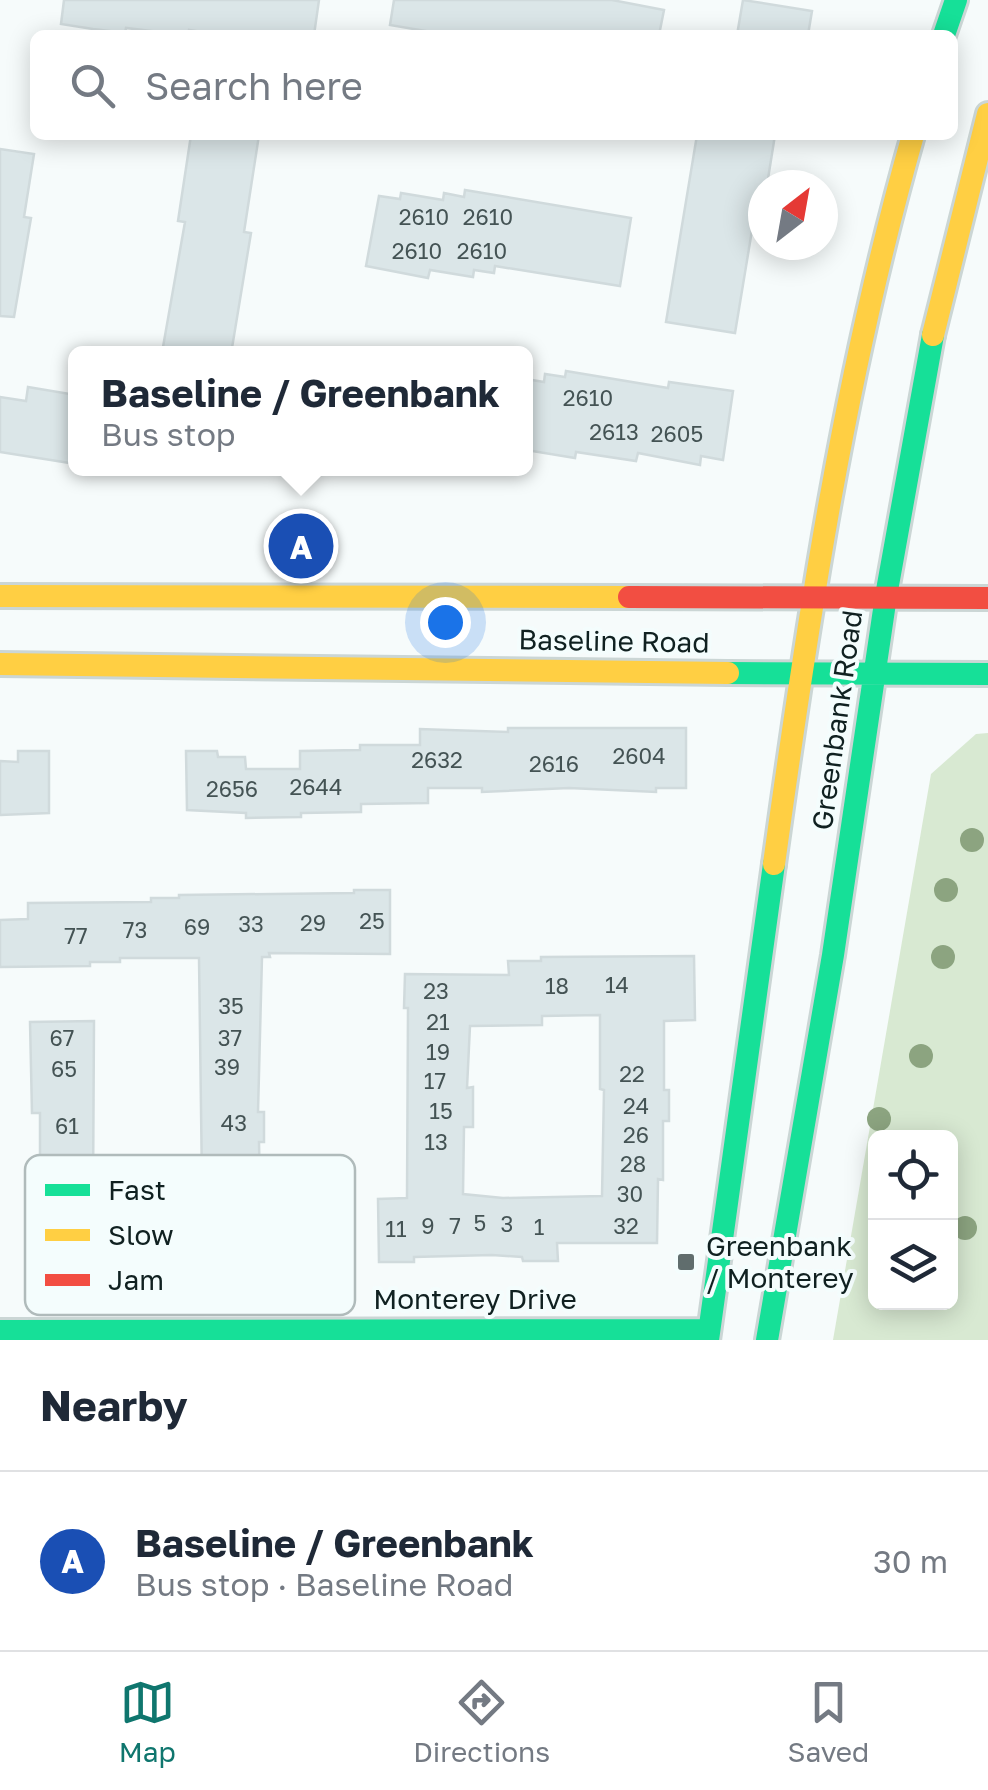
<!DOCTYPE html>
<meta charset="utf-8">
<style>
body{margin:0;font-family:"Golos Text",sans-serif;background:#f2f2f3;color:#1f2937}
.controls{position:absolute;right:30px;bottom:30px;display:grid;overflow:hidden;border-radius:15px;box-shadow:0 5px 25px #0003}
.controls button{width:90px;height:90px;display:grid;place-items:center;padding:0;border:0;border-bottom:2px solid #e0e1e3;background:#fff;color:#1f2937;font:50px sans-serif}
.compass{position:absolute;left:748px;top:170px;width:90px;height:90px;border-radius:50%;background:#fff;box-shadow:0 5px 25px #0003;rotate:31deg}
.you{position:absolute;left:445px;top:622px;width:35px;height:35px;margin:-25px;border:8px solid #fff;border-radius:50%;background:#1a73e8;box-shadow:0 0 0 15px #1a73e833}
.badge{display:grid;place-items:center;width:65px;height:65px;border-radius:50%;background:#0f766e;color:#fff;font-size:32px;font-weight:700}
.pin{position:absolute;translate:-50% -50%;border:5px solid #fff;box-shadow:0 2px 10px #0006}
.popup{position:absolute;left:68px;top:346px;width:465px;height:130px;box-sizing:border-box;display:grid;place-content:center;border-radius:15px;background:#fff;filter:drop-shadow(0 2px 8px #0005);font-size:32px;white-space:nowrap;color:#747a83}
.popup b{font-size:38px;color:#1f2937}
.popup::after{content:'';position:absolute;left:50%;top:100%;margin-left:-20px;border:20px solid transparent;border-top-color:#fff}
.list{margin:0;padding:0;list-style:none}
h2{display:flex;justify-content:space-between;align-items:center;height:130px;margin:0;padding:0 40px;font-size:42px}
h2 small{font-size:32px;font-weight:400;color:#747a83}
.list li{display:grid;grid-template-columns:65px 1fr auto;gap:30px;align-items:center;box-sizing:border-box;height:180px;padding:0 40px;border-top:2px solid #e0e1e3}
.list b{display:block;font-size:38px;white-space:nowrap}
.list p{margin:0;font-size:32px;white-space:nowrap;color:#747a83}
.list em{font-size:32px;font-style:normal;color:#747a83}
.icon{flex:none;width:55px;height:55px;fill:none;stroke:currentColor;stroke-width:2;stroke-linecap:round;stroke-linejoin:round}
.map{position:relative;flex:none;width:988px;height:1340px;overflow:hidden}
.search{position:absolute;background:#fff;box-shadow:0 5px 25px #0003;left:30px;right:30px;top:30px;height:110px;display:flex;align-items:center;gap:25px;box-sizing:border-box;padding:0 35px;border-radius:15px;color:#747a83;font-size:38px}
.sheet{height:310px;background:#fff}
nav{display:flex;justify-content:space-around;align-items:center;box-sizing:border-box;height:140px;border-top:2px solid #e0e1e3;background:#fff;font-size:28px;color:#747a83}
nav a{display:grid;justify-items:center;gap:5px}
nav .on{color:#0f766e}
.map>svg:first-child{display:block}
</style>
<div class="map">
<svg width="988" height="1340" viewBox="0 0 988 1340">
<rect width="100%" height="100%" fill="#f6fbfb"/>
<path fill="#d8e9d2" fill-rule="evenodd" d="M 988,733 L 988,1340 L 833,1340 L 931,774 L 976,734 ZM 876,1138 L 950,1138 L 950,1302 L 876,1302 Z"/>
<path fill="#dbe6e8" stroke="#d0dadc" stroke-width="2.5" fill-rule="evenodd" d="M 64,0 L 319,0 L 314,35 L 220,35 L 189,30 L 188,35 L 183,35 L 126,28 L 125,33 L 93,29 L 61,24 Z
M 394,0 L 612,0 L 664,10 L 659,35 L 449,35 L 390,25 Z
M 743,0 L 812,11 L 808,35 L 737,35 Z
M 191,135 L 259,135 L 244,232 L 251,233 L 231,354 L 201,354 L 163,347 L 185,222 L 178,221 Z
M 697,135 L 775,135 L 767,185 L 763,185 L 763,195 L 758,194 L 735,333 L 666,322 Z
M 0,149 L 34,154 L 24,217 L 31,218 L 14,317 L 0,316 Z
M 465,190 L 631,218 L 620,286 L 495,266 L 494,273 L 474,270 L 473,277 L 430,270 L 428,278 L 366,266 L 379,196 L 400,199 L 401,193 L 443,200 L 444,193 L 464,197 Z
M 566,371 L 668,388 L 669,382 L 733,391 L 723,460 L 701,456 L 700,465 L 638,453 L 636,461 L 576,452 L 575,458 L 526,450 L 526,379 L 544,382 L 545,374 L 565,377 Z
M 28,387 L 76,395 L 76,464 L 0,452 L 0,397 L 26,401 Z
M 508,728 L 686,728 L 686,788 L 656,788 L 656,792 L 569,788 L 482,792 L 482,788 L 428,788 L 428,803 L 361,804 L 361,812 L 301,813 L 301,817 L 246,818 L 246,813 L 187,810 L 186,751 L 217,751 L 218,757 L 245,757 L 246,769 L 300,769 L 300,751 L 360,750 L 360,745 L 420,745 L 420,729 L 508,732 Z
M 18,751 L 49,751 L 49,813 L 0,815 L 0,761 L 18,762 Z
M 354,890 L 390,890 L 390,954 L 269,953 L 270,957 L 262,957 L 258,1112 L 264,1112 L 264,1142 L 259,1142 L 260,1193 L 266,1193 L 266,1258 L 203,1258 L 199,958 L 120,958 L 120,962 L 90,962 L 90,966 L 0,967 L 0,920 L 28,919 L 28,903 L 151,902 L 151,898 L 179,898 L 179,895 L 354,893 Z
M 694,956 L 695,1020 L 664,1021 L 664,1090 L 669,1090 L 669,1121 L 663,1121 L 663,1180 L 658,1179 L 657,1243 L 557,1243 L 558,1261 L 523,1261 L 522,1257 L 492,1255 L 414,1257 L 414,1262 L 379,1262 L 378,1199 L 407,1198 L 408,1008 L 404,1008 L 405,974 L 509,975 L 508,961 L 541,961 L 541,957 ZM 600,1015 L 600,1089 L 604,1090 L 602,1196 L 503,1198 L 463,1194 L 464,1127 L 473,1127 L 473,1087 L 467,1088 L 470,1026 L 542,1025 L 542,1016 Z
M 94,1021 L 93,1196 L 99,1196 L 96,1258 L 40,1259 L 40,1228 L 35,1228 L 35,1196 L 31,1196 L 31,1166 L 40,1166 L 40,1113 L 32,1113 L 30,1022 Z"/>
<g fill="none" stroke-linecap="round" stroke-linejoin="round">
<defs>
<path id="fast" d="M 944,35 L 956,0
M 728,673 L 988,674
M 0,1331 L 709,1330
M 708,1340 L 774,864
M 767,1340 L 833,955 L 886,596 L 933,335"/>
<path id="slow" d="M 933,335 L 988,114
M 0,596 L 629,597
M 0,664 L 728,673
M 774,864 C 808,618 845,374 913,135"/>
<path id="jam" d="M 629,597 L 988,598"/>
</defs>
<use href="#fast" stroke="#cbd6d5" stroke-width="28"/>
<use href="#slow" stroke="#cbd6d5" stroke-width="28"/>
<use href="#jam" stroke="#cbd6d5" stroke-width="28"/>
<use href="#fast" stroke="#16e098" stroke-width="22"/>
<use href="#slow" stroke="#ffcf43" stroke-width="22"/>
<use href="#jam" stroke="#f24e42" stroke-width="22"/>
</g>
<g fill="#8ca480">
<circle cx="972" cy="840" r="12"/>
<circle cx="946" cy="890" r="12"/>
<circle cx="943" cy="957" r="12"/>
<circle cx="921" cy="1056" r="12"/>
<circle cx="879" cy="1119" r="12"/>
<circle cx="965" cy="1228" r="12"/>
</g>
<rect fill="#606d6d" stroke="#f4fdfd" stroke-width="4" x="676" y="1252" width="20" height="20" rx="5"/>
<g text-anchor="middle" stroke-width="8" stroke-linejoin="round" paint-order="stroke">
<g font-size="22" fill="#445354">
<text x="424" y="225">2610</text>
<text x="488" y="225">2610</text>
<text x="417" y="259">2610</text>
<text x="482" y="259">2610</text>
<text x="588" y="406">2610</text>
<text x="614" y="440">2613</text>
<text x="677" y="442">2605</text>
<text x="639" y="764">2604</text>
<text x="437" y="768">2632</text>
<text x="554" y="772">2616</text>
<text x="316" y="795">2644</text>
<text x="232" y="797">2656</text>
<text x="372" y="929">25</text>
<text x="313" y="931">29</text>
<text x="251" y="932">33</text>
<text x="197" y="935">69</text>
<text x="135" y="938">73</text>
<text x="76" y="944">77</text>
<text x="617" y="993">14</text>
<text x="557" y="994">18</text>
<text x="436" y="999">23</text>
<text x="231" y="1014">35</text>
<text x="438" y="1030">21</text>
<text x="62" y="1046">67</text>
<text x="230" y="1046">37</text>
<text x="438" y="1060">19</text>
<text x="227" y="1075">39</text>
<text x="64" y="1077">65</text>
<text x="632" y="1082">22</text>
<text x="435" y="1089">17</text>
<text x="636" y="1114">24</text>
<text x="441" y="1119">15</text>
<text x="234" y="1131">43</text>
<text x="67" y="1134">61</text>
<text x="636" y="1143">26</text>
<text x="436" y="1150">13</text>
<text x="633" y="1172">28</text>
<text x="630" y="1202">30</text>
<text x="480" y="1231">5</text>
<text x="507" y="1232">3</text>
<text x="428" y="1234">9</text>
<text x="455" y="1234">7</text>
<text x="626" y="1234">32</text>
<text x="539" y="1235">1</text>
<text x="396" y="1237">11</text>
</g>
<g font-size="28" fill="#102121" stroke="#f4fdfd">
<text transform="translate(614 641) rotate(1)" y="10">Baseline Road</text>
<text transform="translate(837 720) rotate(-82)" y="10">Greenbank Road</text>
<text x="475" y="1309">Monterey Drive</text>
</g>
<g font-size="28" fill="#102121" stroke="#f4fdfd" text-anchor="start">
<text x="706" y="1256">Greenbank<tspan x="706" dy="32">/ Monterey</tspan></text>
</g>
</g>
<rect x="25" y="1155" width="330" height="160" rx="15" fill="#f4fdfd" stroke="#b0bbbb" stroke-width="2.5"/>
<rect x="45" y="1184" width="45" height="12" fill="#16e098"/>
<rect x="45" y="1229" width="45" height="12" fill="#ffcf43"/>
<rect x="45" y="1274" width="45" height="12" fill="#f24e42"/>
<g font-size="28" fill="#102121">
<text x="108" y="1200">Fast</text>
<text x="108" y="1245">Slow</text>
<text x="108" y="1290">Jam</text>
</g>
</svg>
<div class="controls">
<button><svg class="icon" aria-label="locate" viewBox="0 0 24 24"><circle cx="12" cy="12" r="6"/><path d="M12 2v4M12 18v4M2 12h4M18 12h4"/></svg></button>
<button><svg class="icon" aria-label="layers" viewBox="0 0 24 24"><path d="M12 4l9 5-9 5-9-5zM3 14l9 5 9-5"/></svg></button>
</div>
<svg class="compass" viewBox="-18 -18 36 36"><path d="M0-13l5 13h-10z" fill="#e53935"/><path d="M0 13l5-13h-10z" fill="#747a83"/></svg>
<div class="you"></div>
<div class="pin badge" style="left:301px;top:546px;background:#1a4fb4">A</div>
<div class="popup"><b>Baseline / Greenbank</b>Bus stop</div>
<div class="search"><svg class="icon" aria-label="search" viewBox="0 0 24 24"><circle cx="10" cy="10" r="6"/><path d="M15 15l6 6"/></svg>Search here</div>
</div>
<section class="sheet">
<h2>Nearby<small></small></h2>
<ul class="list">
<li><span class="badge" style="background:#1a4fb4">A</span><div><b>Baseline / Greenbank</b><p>Bus stop · Baseline Road</p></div><em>30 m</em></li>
</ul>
</section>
<nav>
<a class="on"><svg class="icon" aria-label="map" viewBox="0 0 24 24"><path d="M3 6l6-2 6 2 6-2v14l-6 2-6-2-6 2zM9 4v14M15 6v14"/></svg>Map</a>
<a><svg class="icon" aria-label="directions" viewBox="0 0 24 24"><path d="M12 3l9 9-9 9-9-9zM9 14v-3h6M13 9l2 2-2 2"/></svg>Directions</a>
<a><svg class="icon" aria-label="saved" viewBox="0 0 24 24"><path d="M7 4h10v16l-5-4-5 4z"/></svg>Saved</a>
</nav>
